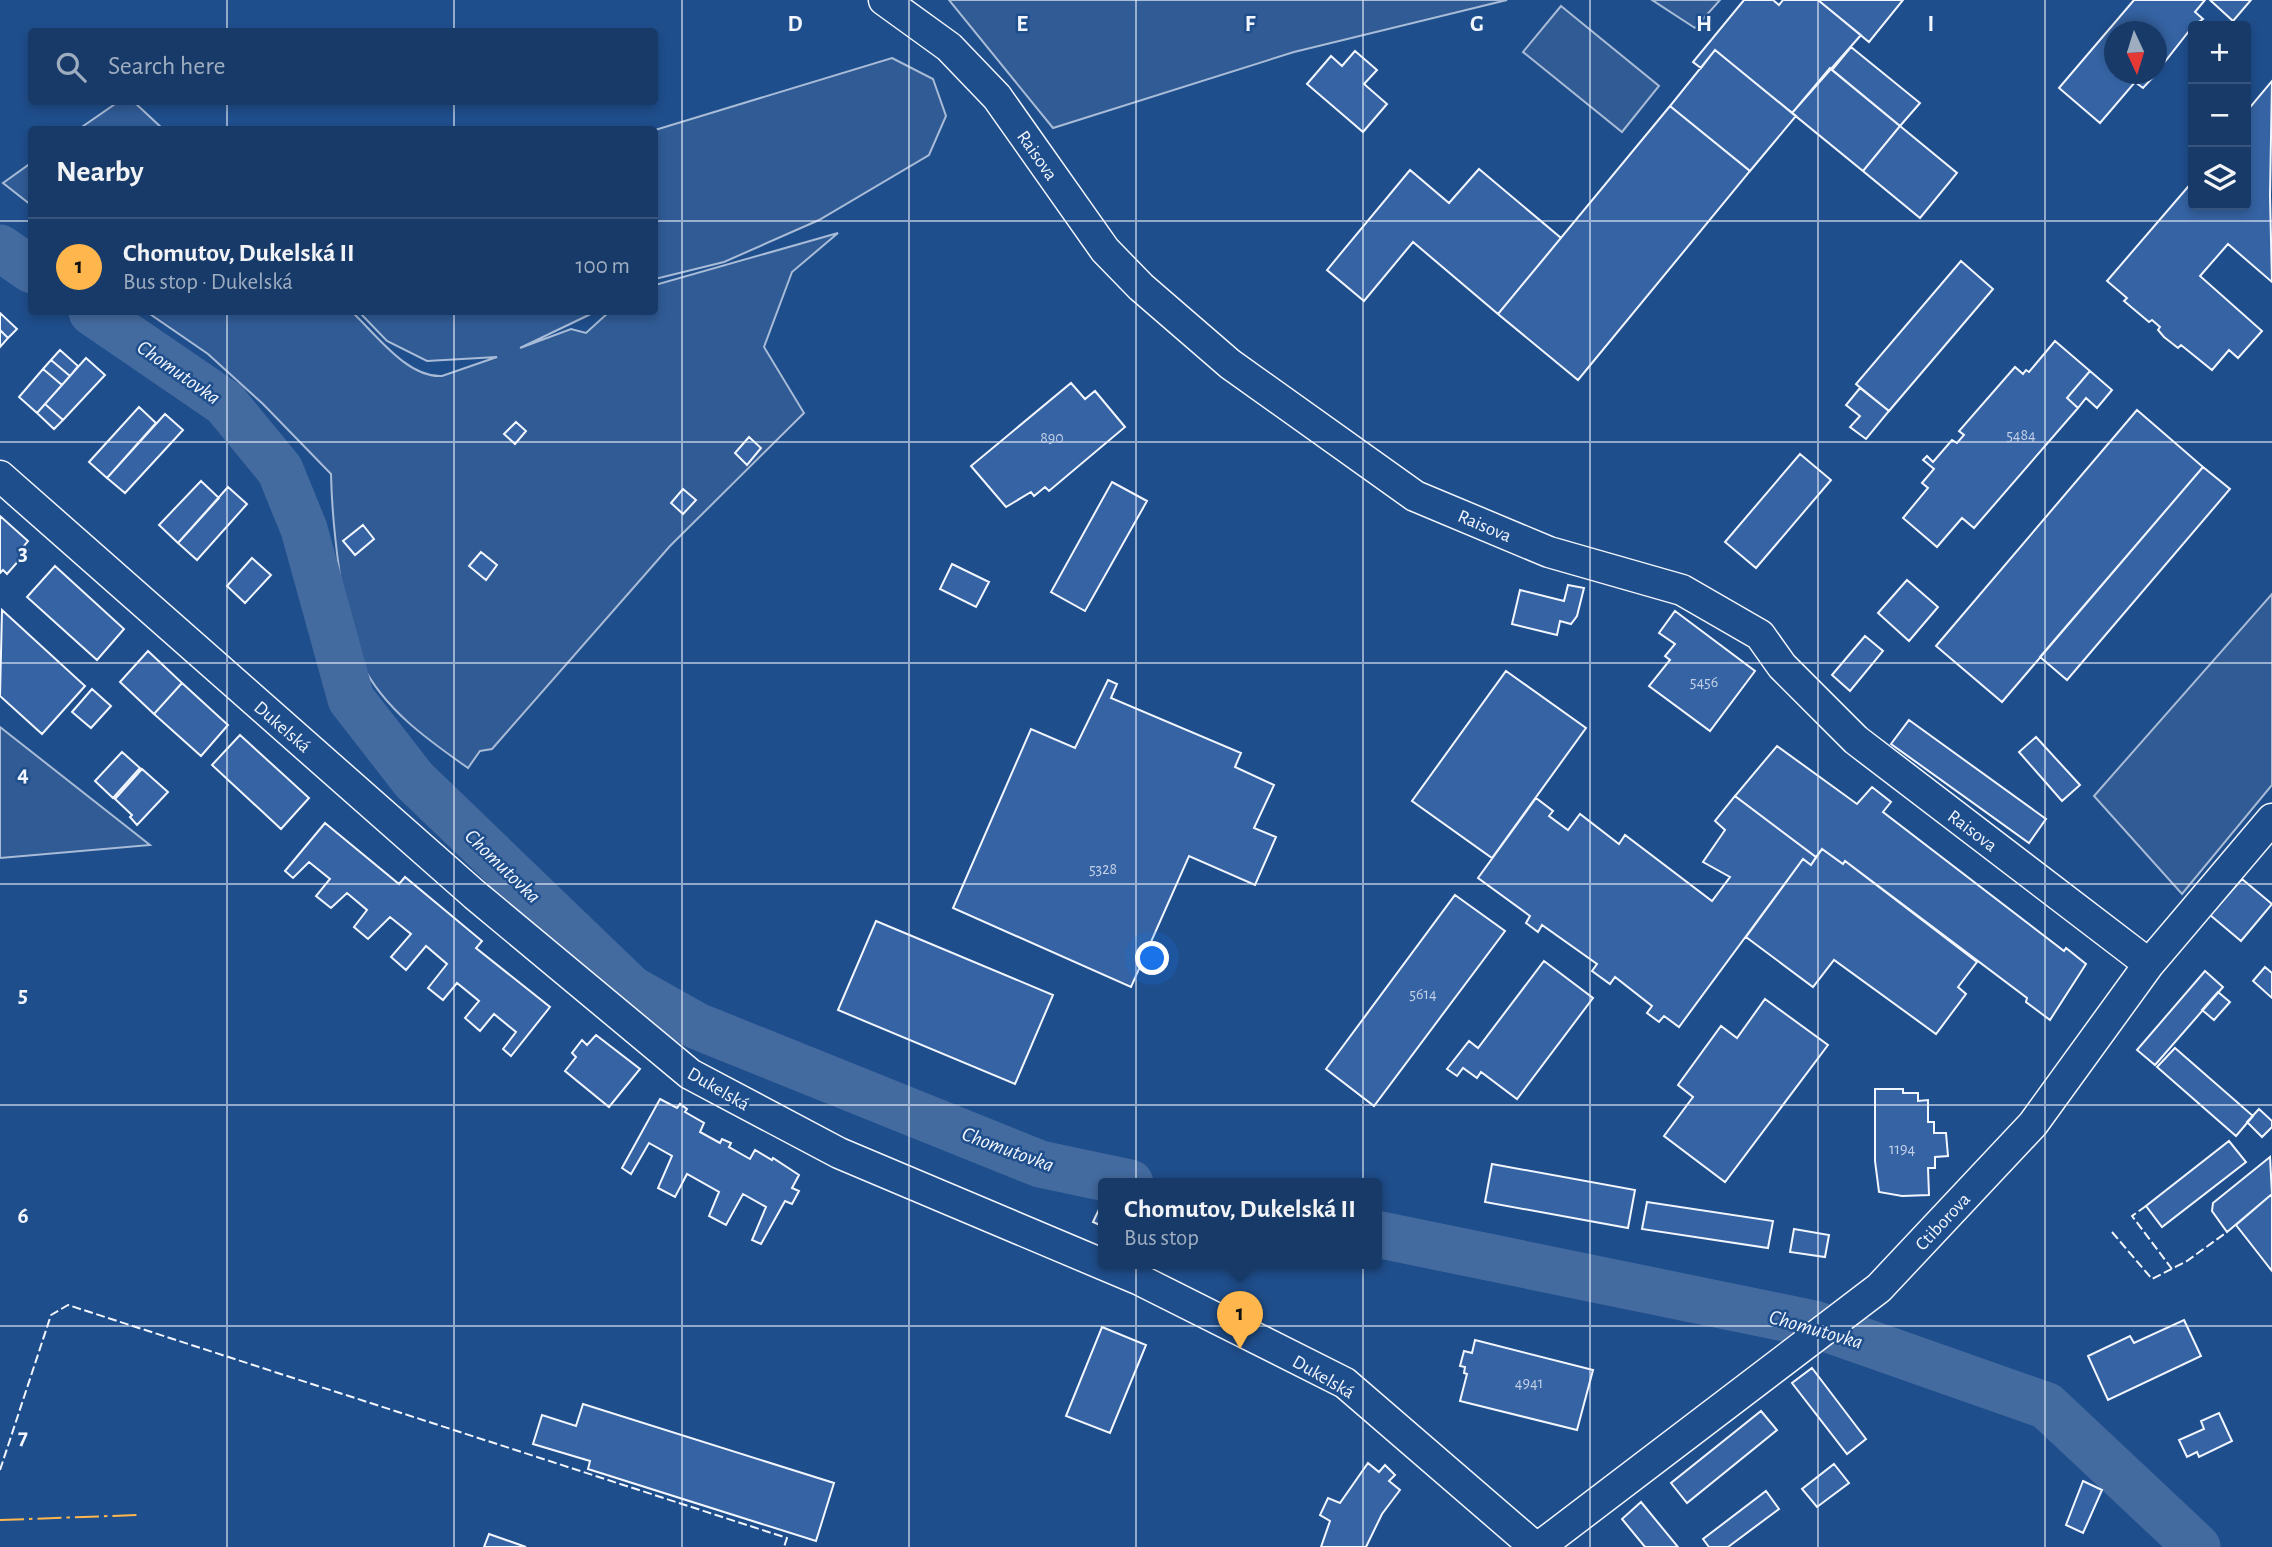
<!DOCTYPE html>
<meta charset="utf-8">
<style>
body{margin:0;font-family:"Alegreya Sans",sans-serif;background:#20416f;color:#f1f3f6}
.controls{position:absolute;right:21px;top:21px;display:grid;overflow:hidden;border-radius:7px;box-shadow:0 4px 10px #0003}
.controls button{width:63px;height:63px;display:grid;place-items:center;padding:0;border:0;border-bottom:2px solid #36547d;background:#173a69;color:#f1f3f6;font:35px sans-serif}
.compass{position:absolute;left:2104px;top:21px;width:63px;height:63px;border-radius:50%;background:#173a69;box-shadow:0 4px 10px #0003;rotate:176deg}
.you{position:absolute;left:1153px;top:959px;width:24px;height:24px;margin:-18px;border:5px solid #fff;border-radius:50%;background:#1a73e8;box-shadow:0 0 0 10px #1a73e833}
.badge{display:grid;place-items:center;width:46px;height:46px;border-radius:50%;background:#ffb74d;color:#111;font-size:23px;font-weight:700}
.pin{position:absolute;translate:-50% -58px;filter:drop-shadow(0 2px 4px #0008)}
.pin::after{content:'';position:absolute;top:37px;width:24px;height:21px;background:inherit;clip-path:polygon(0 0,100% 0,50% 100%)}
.popup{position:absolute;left:1098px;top:1178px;width:284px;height:91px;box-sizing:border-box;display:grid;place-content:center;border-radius:7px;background:#173a69;filter:drop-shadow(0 2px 5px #0005);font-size:23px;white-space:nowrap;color:#9eadc0}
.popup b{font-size:26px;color:#f1f3f6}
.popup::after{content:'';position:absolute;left:50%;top:100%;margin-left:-14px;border:14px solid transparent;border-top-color:#173a69}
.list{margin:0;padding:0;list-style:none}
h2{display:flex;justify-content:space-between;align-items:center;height:91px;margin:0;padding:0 28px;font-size:30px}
h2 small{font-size:23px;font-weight:400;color:#9eadc0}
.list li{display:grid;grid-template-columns:46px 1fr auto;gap:21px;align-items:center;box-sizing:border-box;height:98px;padding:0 28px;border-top:2px solid #36547d}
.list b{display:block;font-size:26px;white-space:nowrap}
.list p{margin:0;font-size:23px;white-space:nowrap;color:#9eadc0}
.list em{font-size:23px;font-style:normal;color:#9eadc0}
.icon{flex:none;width:38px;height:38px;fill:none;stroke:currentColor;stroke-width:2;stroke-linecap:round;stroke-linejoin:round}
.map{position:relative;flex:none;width:2272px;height:1547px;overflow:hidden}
.search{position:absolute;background:#173a69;box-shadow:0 4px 10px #0003;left:28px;top:28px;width:630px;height:77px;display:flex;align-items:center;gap:18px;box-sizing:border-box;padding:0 24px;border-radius:7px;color:#9eadc0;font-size:26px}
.panel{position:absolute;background:#173a69;box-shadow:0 4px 10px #0003;left:28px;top:126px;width:630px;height:189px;border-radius:7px}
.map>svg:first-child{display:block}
</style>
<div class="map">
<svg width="2272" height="1547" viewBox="0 0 2272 1547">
<rect width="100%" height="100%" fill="#1f4e8c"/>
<path fill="#305b95" stroke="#a8bbd7" stroke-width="2" d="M 949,0 L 1507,0 L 1294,52 L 1053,128 Z
M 1652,0 L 1720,0 L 1695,28 Z
M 1561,6 L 1659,86 L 1622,132 L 1523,52 Z
M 892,58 L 933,79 L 946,116 L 929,155 L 819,220 L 724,262 L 655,279 L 655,130 Z
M 118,102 L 134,102 L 163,129 L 79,129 Z
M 31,163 L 31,205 L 3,183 Z
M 838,233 L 792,272 L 764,347 L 804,413 L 670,546 L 492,749 L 480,751 L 468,768 C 428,740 384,709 362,664 C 342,624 332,520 331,474 L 263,404 L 208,354 L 147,312 L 352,312 C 376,334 407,378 442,376 L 497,357 L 427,361 L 387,341 L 359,312 L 595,312 L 520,348 L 571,329 L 586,333 L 609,312 L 654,312 L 655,285 Z
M 2272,594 L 2272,785 L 2182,894 L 2094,796 Z
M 0,727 L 150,845 L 0,858 Z"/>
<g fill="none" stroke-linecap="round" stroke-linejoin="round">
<path stroke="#446ba0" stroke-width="47" d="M 0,248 L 32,270
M 92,312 L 225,403 L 280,470 L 304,529 L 351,699 L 414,780 L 631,989 L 697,1026 L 1040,1164 L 1130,1183
M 1376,1234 L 1814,1324 L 2047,1406 L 2197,1547"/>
</g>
<path fill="#3563a3" stroke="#f2f6ff" stroke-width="2" d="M 1744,0 L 1773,0 L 1779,5 L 1783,0 L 1818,0 L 1861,35 L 1792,113 L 1715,50 L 1701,68 L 1693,62 Z
M 1818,0 L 1903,0 L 1869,42 Z
M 2134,0 L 2205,0 L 2195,12 L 2203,19 L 2193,26 L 2156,73 L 2156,32 L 2114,32 L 2114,74 L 2156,74 L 2143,88 L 2135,82 L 2100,123 L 2059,88 Z
M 2210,0 L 2251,0 L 2233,21 Z
M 1851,47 L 1920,103 L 1900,126 L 1832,70 Z
M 1715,50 L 1796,116 L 1750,171 L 1670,106 Z
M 1355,51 L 1377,70 L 1364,84 L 1387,104 L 1363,132 L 1307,84 L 1331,56 L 1342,66 Z
M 1830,68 L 1900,126 L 1863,171 L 1792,113 Z
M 2272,81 L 2270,196 L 2272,282 L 2228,244 L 2200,276 L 2262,331 L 2238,358 L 2229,350 L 2212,370 L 2181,345 L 2178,348 L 2164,337 L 2158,330 L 2160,327 L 2152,320 L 2149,322 L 2124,301 L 2127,298 L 2107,281 L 2193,181 L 2193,205 L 2246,205 L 2246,112 Z
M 1670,106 L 1750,171 L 1578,380 L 1498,314 Z
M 1900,126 L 1957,173 L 1920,218 L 1863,171 Z
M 1479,169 L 1561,238 L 1498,314 L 1413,242 L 1364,301 L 1327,270 L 1410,170 L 1449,203 Z
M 1961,261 L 1993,289 L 1889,411 L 1856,384 Z
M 0,313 L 17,329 L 8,338 L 0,330 Z
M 0,330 L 8,338 L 0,347 Z
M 2055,341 L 2090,371 L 2067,398 L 2078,408 L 1974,528 L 1962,518 L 1937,547 L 1903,518 L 1928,488 L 1922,483 L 1934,469 L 1923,460 L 1927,456 L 1933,462 L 1952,440 L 1957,443 L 1964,435 L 1959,431 L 2015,367 L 2023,374 L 2026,370 L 2029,372 Z
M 60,350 L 78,366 L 70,376 L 51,360 Z
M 86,358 L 105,375 L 63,420 L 45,404 Z
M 51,360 L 70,376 L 62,385 L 43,369 Z
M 43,369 L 62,385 L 37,413 L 19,397 Z
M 2090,371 L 2112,390 L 2097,408 L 2086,398 L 2078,408 L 2067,398 Z
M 1071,383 L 1085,399 L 1095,391 L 1125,427 L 1049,491 L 1045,487 L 1034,496 L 1031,492 L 1006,507 L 971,466 Z
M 1860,388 L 1889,411 L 1866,439 L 1850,427 L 1860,416 L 1846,405 Z
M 45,404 L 63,420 L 54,429 L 37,413 Z
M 139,407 L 156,423 L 107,478 L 89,462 Z
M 2137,410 L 2203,467 L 2002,702 L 1936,646 Z
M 165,414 L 183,430 L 125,493 L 107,478 Z
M 516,422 L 526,431 L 515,444 L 504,434 Z
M 749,437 L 761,448 L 747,465 L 735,453 Z
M 1800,454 L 1831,480 L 1756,568 L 1725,542 Z
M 2203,467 L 2230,489 L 2067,680 L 2040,657 Z
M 201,481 L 219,498 L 178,543 L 159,525 Z
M 1112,482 L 1147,501 L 1085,611 L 1051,592 Z
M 228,487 L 247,504 L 197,560 L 178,543 Z
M 683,489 L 696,500 L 683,514 L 671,503 Z
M 0,516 L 28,541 L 24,546 L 28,550 L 7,574 L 3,570 L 0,573 Z
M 363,525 L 374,539 L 355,555 L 343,541 Z
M 481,552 L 497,565 L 486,580 L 469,566 Z
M 252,558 L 271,575 L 245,603 L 227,586 Z
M 952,564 L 989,582 L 976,607 L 940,589 Z
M 55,566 L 124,629 L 97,660 L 27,597 Z
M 1907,580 L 1938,607 L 1909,641 L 1878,613 Z
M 1568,585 L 1584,588 L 1577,616 L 1571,624 L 1560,621 L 1557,635 L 1512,624 L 1520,590 L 1564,601 Z
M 2,610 L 85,686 L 42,734 L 0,696 Z
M 1675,611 L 1755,671 L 1710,731 L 1649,686 L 1670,660 L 1665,656 L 1675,644 L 1659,633 Z
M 1865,636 L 1883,651 L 1850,691 L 1832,675 Z
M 148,651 L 182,683 L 154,714 L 120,682 Z
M 1506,671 L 1586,728 L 1492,858 L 1412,801 Z
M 1108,680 L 1117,684 L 1111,698 L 1241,753 L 1235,767 L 1274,785 L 1254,828 L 1276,837 L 1255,885 L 1189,856 L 1131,987 L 953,908 L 1031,729 L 1075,748 Z
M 182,683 L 228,725 L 201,756 L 154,714 Z
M 92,689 L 111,706 L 91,728 L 72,712 Z
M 1909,720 L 2046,819 L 2029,843 L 1891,744 Z
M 240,735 L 309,798 L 281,829 L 212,765 Z
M 2036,737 L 2080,785 L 2062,801 L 2019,752 Z
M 1777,746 L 1857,804 L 1872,787 L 1891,802 L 1883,812 L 2064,951 L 2066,948 L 2086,964 L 2050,1020 L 2026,1002 L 2027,998 L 1845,861 L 1843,864 L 1822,849 L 1816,857 L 1735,796 Z
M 122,752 L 140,768 L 113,798 L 95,781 Z
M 142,769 L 168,792 L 137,825 L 130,817 L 132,815 L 115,799 Z
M 1735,796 L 1816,857 L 1811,865 L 1803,859 L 1679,1027 L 1664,1016 L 1659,1022 L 1647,1013 L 1652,1006 L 1615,977 L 1610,984 L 1592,971 L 1597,964 L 1542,925 L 1538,932 L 1526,923 L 1530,916 L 1478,878 L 1536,798 L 1553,811 L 1549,816 L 1568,830 L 1580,814 L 1619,844 L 1625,835 L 1712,901 L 1730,877 L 1703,862 L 1725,830 L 1715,821 Z
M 325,823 L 399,884 L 405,877 L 482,941 L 476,948 L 550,1007 L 511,1056 L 503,1049 L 516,1032 L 494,1014 L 480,1031 L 465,1018 L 479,1001 L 457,983 L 443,1000 L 428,988 L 447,964 L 426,946 L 406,970 L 391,957 L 411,934 L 390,917 L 368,939 L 354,927 L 367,910 L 347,893 L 331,908 L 316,896 L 330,879 L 309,862 L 293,878 L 285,871 Z
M 1822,849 L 1843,864 L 1845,861 L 1977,962 L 1958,987 L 1966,994 L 1936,1034 L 1834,960 L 1813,987 L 1746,937 L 1803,859 L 1811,865 Z
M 2242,879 L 2272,904 L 2241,941 L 2210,915 Z
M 1455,895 L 1505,931 L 1374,1106 L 1326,1069 Z
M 876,921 L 1053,995 L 1015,1084 L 838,1010 Z
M 1544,961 L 1593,998 L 1517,1099 L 1481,1072 L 1477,1078 L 1463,1068 L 1457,1076 L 1447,1069 L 1469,1041 L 1478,1048 Z
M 2265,967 L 2272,973 L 2272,998 L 2253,981 Z
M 2205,971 L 2223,987 L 2155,1065 L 2137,1050 Z
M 2218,992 L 2230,1002 L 2214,1020 L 2202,1010 Z
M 1765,999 L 1828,1045 L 1725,1182 L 1664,1136 L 1693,1097 L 1678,1085 L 1721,1026 L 1737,1038 Z
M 596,1035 L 640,1069 L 609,1107 L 565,1071 L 576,1057 L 572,1053 L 582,1040 L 587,1045 Z
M 2175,1048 L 2253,1116 L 2236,1136 L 2157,1067 Z
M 1875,1089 L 1903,1089 L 1903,1093 L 1918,1093 L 1918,1101 L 1928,1100 L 1928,1122 L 1934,1122 L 1934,1133 L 1946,1133 L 1948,1156 L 1935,1157 L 1935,1168 L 1928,1168 L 1929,1195 L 1902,1196 L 1879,1192 L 1875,1161 Z
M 660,1099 L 677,1108 L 680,1104 L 687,1109 L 685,1112 L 704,1123 L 700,1132 L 720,1143 L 722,1139 L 731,1143 L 729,1147 L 750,1159 L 755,1150 L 772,1160 L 773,1158 L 799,1175 L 792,1188 L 799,1191 L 792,1204 L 785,1201 L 761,1244 L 752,1240 L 766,1207 L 743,1194 L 726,1225 L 709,1216 L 719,1192 L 687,1174 L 675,1197 L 658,1188 L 672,1156 L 649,1143 L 631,1174 L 622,1168 Z
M 2259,1109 L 2272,1121 L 2272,1127 L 2262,1137 L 2247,1122 Z
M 2229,1141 L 2246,1162 L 2162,1227 L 2146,1206 Z
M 2270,1157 L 2272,1194 L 2227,1232 L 2212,1211 L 2213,1203 Z
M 1492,1164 L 1635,1190 L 1628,1228 L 1485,1202 Z
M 2272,1194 L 2272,1271 L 2236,1225 Z
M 1647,1202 L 1773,1221 L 1768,1248 L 1642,1229 Z
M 1102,1203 L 1104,1203 L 1104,1227 L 1093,1222 Z
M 1794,1229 L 1829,1235 L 1825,1257 L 1790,1252 Z
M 2184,1320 L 2201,1356 L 2108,1400 L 2088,1356 L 2130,1336 L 2134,1343 Z
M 1102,1327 L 1146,1345 L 1110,1433 L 1066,1416 Z
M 1475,1340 L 1593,1370 L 1577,1430 L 1460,1401 L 1467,1374 L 1464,1373 L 1465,1367 L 1460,1366 L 1464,1351 L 1472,1353 Z
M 1812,1368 L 1866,1439 L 1847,1454 L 1792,1383 Z
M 583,1404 L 834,1483 L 816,1541 L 588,1469 L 590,1461 L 533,1444 L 542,1415 L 576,1426 Z
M 1761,1411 L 1777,1430 L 1687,1503 L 1671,1483 Z
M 2219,1413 L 2232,1441 L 2199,1457 L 2197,1452 L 2187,1457 L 2179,1440 L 2204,1429 L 2201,1421 Z
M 1368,1463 L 1379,1472 L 1385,1465 L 1395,1475 L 1389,1481 L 1400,1490 L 1382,1514 L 1366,1547 L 1321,1547 L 1330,1521 L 1320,1515 L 1328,1498 L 1340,1503 Z
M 1834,1464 L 1849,1483 L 1817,1507 L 1802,1489 Z
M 2083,1481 L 2102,1490 L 2083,1533 L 2066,1525 Z
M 1766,1491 L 1779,1509 L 1728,1547 L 1709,1547 L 1703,1539 Z
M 1641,1502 L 1678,1547 L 1645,1547 L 1622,1519 Z
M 489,1534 L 526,1547 L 484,1547 Z"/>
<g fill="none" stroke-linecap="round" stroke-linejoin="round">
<defs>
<path id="minor" d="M 884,0 L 949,47 L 997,97 L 1105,250 L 1141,287 L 1230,364 L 1415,496 L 1549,552 L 1682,590 L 1760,635 L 1782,666 L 1856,740 L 2149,964
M 0,476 L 475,895 L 690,1074 L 839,1153 L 1140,1280 L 1345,1383 L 1535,1547
M 1539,1547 L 1879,1288 L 2033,1124 L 2149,964 L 2272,819"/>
</defs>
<use href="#minor" stroke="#f2f6ff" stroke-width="33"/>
<use href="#minor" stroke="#1f4e8c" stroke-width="30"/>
<path stroke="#f2f6ff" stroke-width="2" stroke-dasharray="9 3.5" stroke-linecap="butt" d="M 2146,1206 L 2132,1216 L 2172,1269
M 2112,1232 L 2152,1279 L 2187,1261 L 2227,1232
M 0,1470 L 51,1315 L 68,1305 L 787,1538 L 784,1547"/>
<path stroke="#ffb74d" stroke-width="2" stroke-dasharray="24 5 3.5 5" stroke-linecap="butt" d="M 0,1520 L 138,1515"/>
</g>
<path fill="none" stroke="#f2f6ff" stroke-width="2" stroke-opacity="0.55" d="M 227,0 L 227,32M 454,0 L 454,32M 682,0 L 682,1547M 909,0 L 909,1547M 1136,0 L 1136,1547M 1363,0 L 1363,1547M 1590,0 L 1590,1547M 1818,0 L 1818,1547M 2045,0 L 2045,1547M 227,102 L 227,130M 454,102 L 454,130M 0,221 L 32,221M 654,221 L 2272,221M 227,312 L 227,1547M 454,312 L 454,1547M 0,442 L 2272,442M 0,663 L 2272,663M 0,884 L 2272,884M 0,1105 L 2272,1105M 0,1326 L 2272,1326"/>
<g text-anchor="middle" stroke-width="5" stroke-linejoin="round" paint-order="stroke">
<g font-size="16" fill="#c3d1e8">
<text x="2021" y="440">5484</text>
<text x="1052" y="443">890</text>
<text x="1704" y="687">5456</text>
<text x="1103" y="874">5328</text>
<text x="1423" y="999">5614</text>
<text x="1902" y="1154">1194</text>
<text x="1529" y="1388">4941</text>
</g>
<g font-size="19" fill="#f2f6ff" stroke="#1f4e8c">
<text transform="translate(1038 155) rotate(55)" y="7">Raisova</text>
<text transform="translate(1485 525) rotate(23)" y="7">Raisova</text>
<text transform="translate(283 726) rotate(41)" y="7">Dukelská</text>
<text transform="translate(1973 830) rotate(37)" y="7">Raisova</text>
<text transform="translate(719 1088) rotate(30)" y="7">Dukelská</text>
<text transform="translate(1942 1221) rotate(-47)" y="7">Ctiborova</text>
<text transform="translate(1324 1376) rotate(30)" y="7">Dukelská</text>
</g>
<g font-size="21" font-style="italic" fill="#f2f6ff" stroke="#1f4e8c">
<text transform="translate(179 372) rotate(35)" y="7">Chomutovka</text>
<text transform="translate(503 866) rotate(44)" y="7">Chomutovka</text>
<text transform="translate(1008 1149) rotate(20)" y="7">Chomutovka</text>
<text transform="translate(1816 1329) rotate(16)" y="7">Chomutovka</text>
</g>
</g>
<g font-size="23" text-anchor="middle" font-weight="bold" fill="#f2f6ff" stroke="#1f4e8c" stroke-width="5" stroke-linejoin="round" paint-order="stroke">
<text x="795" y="31">D</text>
<text x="1022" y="31">E</text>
<text x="1250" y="31">F</text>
<text x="1477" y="31">G</text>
<text x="1704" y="31">H</text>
<text x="1931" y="31">I</text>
<text x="23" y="560">3</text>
<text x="23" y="781">4</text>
<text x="23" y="1002">5</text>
<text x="23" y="1223">6</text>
<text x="23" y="1444">7</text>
</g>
</svg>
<div class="controls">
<button>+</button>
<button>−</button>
<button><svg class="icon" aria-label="layers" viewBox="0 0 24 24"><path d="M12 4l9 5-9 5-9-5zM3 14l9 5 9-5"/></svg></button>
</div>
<svg class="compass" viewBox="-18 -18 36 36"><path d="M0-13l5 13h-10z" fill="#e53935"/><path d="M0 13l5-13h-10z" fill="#9eadc0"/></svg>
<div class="you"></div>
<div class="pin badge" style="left:1240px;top:1349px">1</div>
<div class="popup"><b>Chomutov, Dukelská II</b>Bus stop</div>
<div class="search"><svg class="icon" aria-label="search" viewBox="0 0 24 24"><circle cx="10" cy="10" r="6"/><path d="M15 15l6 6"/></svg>Search here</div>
<section class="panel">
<h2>Nearby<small></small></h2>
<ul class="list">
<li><span class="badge">1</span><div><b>Chomutov, Dukelská II</b><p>Bus stop · Dukelská</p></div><em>100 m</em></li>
</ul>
</section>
</div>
